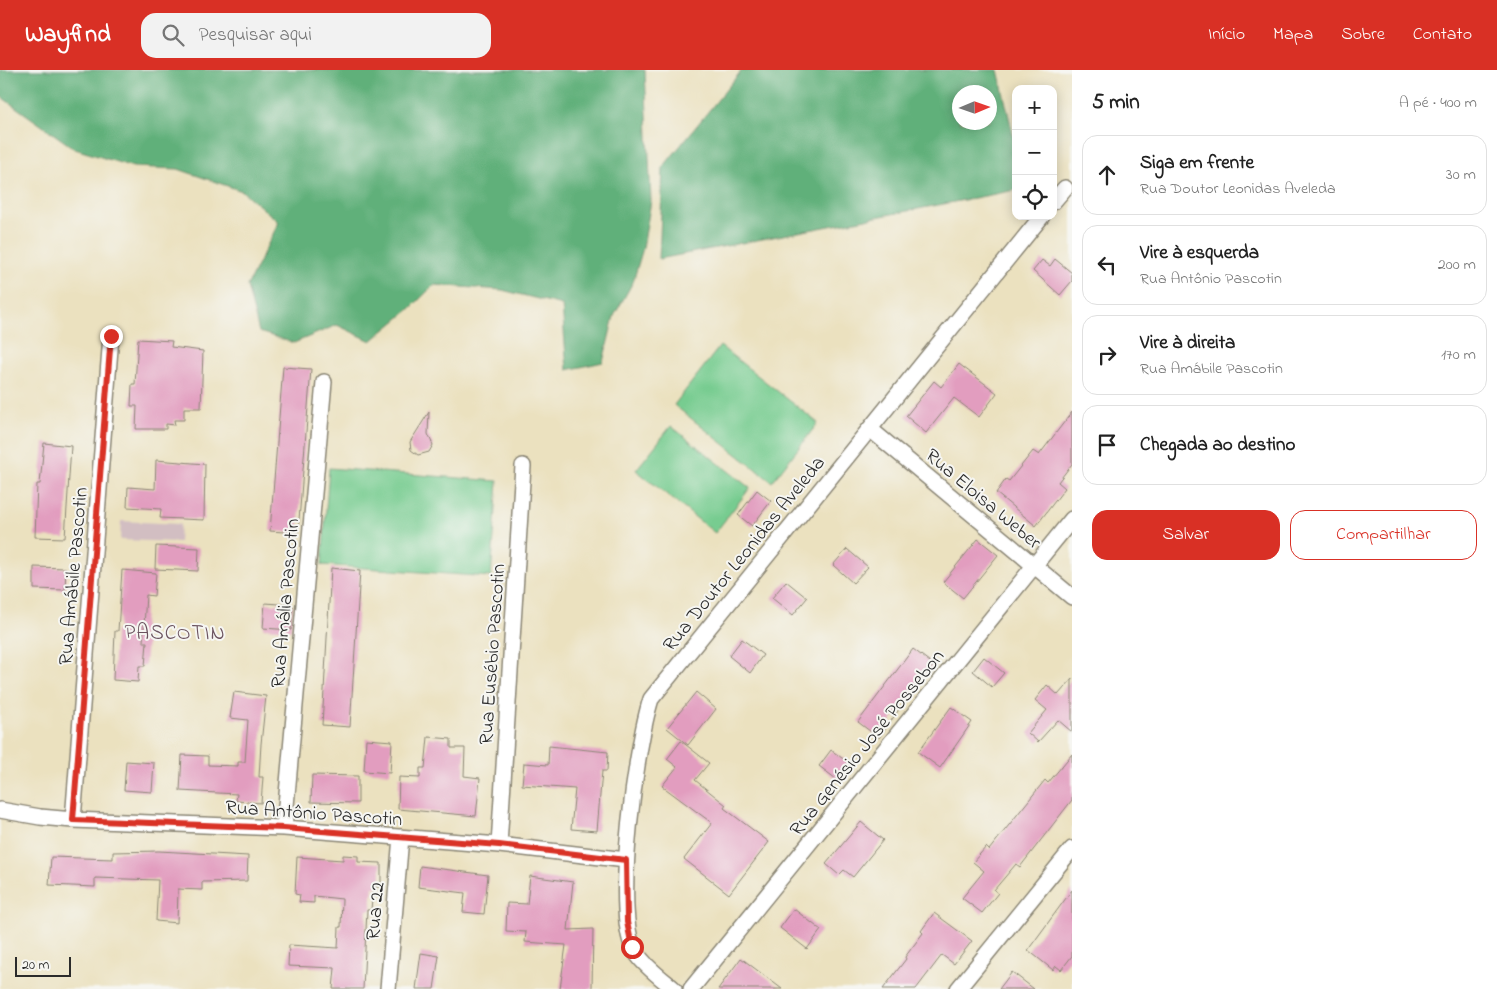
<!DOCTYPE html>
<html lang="pt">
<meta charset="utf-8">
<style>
body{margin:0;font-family:"Indie Flower",sans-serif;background:#f2f2f2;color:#222}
.controls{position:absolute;right:15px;top:15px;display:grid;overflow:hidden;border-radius:10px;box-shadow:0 2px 12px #0003}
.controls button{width:45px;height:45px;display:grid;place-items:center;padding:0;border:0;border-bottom:1px solid #e0e0e0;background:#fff;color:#222;font:25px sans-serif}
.compass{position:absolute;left:952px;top:15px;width:45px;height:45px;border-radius:50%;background:#fff;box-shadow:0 2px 12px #0003;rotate:88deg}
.scale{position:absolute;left:15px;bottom:12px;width:56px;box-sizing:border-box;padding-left:5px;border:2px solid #2b2b2b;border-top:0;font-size:14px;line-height:18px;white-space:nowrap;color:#2b2b2b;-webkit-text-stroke:4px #f6f6f2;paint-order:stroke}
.stop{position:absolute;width:15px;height:15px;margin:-11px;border:4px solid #d93025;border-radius:50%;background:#fff}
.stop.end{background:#d93025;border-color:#fff;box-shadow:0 1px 5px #0008}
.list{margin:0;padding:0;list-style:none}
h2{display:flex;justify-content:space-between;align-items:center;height:65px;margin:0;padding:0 20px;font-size:21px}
h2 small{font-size:16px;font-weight:400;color:#767676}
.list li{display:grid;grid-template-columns:32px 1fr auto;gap:15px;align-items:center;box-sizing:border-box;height:80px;margin:0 10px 10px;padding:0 10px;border:1px solid #e0e0e0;border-radius:15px}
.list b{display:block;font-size:19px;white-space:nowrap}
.list p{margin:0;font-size:16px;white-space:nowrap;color:#767676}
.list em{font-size:16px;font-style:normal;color:#767676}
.actions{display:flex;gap:10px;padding:15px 20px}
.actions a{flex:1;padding:11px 0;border:1px solid #d93025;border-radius:15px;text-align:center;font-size:18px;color:#d93025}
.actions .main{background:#d93025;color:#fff}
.icon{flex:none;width:28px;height:28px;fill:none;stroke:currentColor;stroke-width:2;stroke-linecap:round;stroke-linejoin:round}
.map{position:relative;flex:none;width:1072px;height:919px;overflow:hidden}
header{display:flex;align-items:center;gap:30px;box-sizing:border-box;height:70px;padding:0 25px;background:#d93025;color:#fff}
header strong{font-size:24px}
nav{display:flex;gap:28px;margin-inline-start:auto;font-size:18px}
.search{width:350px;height:45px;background:#f2f2f2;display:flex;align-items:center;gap:12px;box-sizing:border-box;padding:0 18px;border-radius:15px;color:#767676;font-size:19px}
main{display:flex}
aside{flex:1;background:#fff}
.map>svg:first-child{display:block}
</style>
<header>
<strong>Wayfind</strong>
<div class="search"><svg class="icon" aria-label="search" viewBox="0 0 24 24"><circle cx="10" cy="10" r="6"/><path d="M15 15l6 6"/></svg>Pesquisar aqui</div>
<nav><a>Início</a><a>Mapa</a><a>Sobre</a><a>Contato</a></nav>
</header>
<main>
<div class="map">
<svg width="1072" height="919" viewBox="0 0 1072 919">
<rect width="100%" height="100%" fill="#f6f6f2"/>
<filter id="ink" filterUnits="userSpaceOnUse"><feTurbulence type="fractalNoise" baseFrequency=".02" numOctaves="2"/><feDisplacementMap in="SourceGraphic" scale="10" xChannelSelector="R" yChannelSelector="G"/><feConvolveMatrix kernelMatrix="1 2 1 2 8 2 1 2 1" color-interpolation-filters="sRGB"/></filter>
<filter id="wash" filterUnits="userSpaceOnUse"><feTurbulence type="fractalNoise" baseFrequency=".0096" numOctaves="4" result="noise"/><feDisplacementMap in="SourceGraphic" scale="20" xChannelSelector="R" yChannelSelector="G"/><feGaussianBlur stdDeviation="1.12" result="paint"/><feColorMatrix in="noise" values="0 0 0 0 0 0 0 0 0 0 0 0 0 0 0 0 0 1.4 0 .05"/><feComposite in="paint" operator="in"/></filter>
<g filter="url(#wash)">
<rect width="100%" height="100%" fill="#ebe1bf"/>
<path fill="#d2bec2" d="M 121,451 L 180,454 L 179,472 L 120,470 Z"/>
<path fill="#77cc90" stroke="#517c5e" d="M 720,276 L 818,353 L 772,412 L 674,335 Z
M 671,356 L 750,418 L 715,463 L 636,400 Z
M 329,398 L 498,411 L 491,507 L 322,495 Z"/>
<path fill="#61b07a" stroke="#466e52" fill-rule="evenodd" d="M 0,0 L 645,0 L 651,131 L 643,178 L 633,212 L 614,246 L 603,292 L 567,300 L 562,235 L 502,220 L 434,215 L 410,239 L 371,271 L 337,255 L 294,273 L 259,262 L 247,216 L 279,152 L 242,121 L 178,99 L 133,97 L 75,79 L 0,26 Z
M 742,0 L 998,0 L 1016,77 L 1016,120 L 659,189 L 663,97 ZM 959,22 L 989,22 L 989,52 L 959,52 Z"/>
<g id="blocks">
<path fill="#e29dbf" d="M 1055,189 L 1072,203 L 1072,211 L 1060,225 L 1033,201 L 1042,190 L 1050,196 Z
M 138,269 L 172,271 L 171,277 L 203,281 L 201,338 L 184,338 L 184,350 L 174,350 L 175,355 L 166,354 L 166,359 L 136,359 L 137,336 L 131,336 L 132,314 L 135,314 Z
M 959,294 L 997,323 L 979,347 L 954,328 L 926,363 L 906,346 L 934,311 L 941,317 Z
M 283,297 L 311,299 L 298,463 L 270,461 Z
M 429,342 L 428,364 L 433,375 L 429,382 L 418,385 L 411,380 L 410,372 Z
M 1072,342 L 1072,394 L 1058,412 L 1065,418 L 1036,456 L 996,423 L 1006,409 L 1009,411 L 1033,381 L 1039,385 Z
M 44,373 L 71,376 L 65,468 L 35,467 L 37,414 L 40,414 Z
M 156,390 L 205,394 L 204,450 L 160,448 L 161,439 L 127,437 L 128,417 L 155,419 Z
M 757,420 L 771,431 L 752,456 L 738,445 Z
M 978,469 L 998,485 L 963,528 L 943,512 Z
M 156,476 L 199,478 L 198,501 L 155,499 Z
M 847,479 L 868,497 L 853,513 L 833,495 Z
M 34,497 L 66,498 L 65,520 L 34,519 Z
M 331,498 L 360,501 L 350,657 L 322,655 Z
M 122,500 L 156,503 L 154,526 L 146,525 L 143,572 L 147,572 L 145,596 L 139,596 L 138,612 L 113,610 L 115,561 L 118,561 Z
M 786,511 L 807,528 L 793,545 L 772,528 Z
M 265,533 L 293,535 L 291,560 L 263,558 Z
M 742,569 L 763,585 L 750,603 L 729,586 Z
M 913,579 L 934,595 L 921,608 L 879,668 L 858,652 Z
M 984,587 L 1004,603 L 992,617 L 973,601 Z
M 1072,609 L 1072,662 L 1058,650 L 1038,672 L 1028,663 L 1047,640 L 1035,630 L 1047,615 L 1058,625 Z
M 234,622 L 266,626 L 261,674 L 259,707 L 263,707 L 261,733 L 236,731 L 237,724 L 180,721 L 182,685 L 208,686 L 208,695 L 238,696 L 238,692 L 245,692 L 248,650 L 230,648 Z
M 696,622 L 716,639 L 688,675 L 667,658 Z
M 951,637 L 972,652 L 940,698 L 918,682 Z
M 428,667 L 451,669 L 451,678 L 465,678 L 464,706 L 480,708 L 476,746 L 398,739 L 399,707 L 420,708 L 420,698 L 425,698 Z
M 366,669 L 392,671 L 390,703 L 364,701 Z
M 681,671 L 709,693 L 695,710 L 726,735 L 724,738 L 769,772 L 729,824 L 684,789 L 712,753 L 662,716 L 677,697 L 667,689 Z
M 549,676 L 608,682 L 607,701 L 602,701 L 597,761 L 571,759 L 575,719 L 522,715 L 524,693 L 548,695 Z
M 831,680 L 853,696 L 840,712 L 819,696 Z
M 1072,684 L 1072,730 L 1020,797 L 1016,794 L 994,820 L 998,823 L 982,843 L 962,828 L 984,801 L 973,792 L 986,777 L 989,780 L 1045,710 L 1048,713 Z
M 126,691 L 154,693 L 152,722 L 124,720 Z
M 312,705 L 358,706 L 358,733 L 311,732 Z
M 861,752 L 883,770 L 853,807 L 844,800 L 839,805 L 826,794 Z
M 159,781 L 248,786 L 247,811 L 202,812 L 202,820 L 178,819 L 177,853 L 156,851 L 158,810 L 95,808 L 95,817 L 49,815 L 51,787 L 113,789 L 113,782 Z
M 343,785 L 358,786 L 358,792 L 381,793 L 381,817 L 373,817 L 371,840 L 367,840 L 363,919 L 333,919 L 335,898 L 288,896 L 289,875 L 338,878 L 339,857 L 341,857 L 342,829 L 314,826 L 314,833 L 299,832 L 300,825 L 295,824 L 297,787 L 343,790 Z
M 420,796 L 488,805 L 484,844 L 463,842 L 465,823 L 418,817 Z
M 530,806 L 573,812 L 568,860 L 593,859 L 592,919 L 560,919 L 566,875 L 525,872 L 526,862 L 506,861 L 507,833 L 527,834 Z
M 1072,820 L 1072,886 L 1061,900 L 1056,896 L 1053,900 L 1028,880 Z
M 794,839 L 821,860 L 807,879 L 780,858 Z
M 934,843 L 972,871 L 954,894 L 942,885 L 916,919 L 883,919 L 906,889 L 905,887 L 923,863 L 921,861 Z
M 421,883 L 439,886 L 434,919 L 416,919 Z
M 741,888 L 782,919 L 718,919 Z
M 1012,902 L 1034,919 L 999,919 Z"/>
</g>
</g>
<g filter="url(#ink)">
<use href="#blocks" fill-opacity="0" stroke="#8b8675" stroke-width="1"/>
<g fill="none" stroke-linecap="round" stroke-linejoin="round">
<defs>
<path id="minor" d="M 1053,132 L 1065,118
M 870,359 L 1072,527
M 0,740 L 40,747 L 73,750 L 284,758 L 499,775 L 626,790
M 73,750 L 111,266
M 284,758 L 324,312
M 499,775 L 523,396
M 388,919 L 401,767
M 674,919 C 661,908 638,891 632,875 C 615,831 636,676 651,629 L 1042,146
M 691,919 L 1072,449
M 958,919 L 1072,779"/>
</defs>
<use href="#minor" stroke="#8b8675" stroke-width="18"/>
<use href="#minor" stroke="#fff" stroke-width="15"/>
</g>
</g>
<g fill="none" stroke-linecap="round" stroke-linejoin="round" filter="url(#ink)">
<path stroke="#d93025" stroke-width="6" d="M 111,266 L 73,750 L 284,758 L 499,775 L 626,790 L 627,852 L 632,877"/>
</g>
<g text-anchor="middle" stroke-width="4" stroke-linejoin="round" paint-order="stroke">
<g font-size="20" fill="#2b2b2b" stroke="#f6f6f2">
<text transform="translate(984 428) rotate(40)" y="7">Rua Eloisa Weber</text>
<text transform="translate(743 483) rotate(-51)" y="7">Rua Doutor Leonidas Aveleda</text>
<text transform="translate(72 506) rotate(-85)" y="7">Rua Amábile Pascotin</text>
<text transform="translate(284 533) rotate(-85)" y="7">Rua Amália Pascotin</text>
<text transform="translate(491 584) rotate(-86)" y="7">Rua Eusébio Pascotin</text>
<text transform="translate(866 672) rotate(-51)" y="7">Rua Genésio José Possebon</text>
<text transform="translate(314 742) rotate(4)" y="7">Rua Antônio Pascotin</text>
<text transform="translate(374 841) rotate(-85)" y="7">Rua 22</text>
</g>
<g font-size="21" letter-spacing="1" fill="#6b535f" stroke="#f6f6f2">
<text x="175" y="569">PASCOTIN</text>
</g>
</g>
</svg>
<div class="controls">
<button>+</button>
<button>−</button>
<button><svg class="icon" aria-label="locate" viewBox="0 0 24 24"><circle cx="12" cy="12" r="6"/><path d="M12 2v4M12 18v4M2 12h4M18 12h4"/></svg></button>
</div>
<svg class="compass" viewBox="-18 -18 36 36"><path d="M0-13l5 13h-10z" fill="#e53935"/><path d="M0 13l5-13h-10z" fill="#767676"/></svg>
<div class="scale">20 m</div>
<div class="stop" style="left:632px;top:877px"></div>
<div class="stop end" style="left:111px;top:266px"></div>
</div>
<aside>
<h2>5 min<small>A pé · 400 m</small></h2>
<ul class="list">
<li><svg class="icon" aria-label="ahead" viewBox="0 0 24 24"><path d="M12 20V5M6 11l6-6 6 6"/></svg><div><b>Siga em frente</b><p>Rua Doutor Leonidas Aveleda</p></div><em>30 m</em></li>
<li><svg class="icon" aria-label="left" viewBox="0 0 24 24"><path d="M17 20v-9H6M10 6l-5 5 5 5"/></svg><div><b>Vire à esquerda</b><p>Rua Antônio Pascotin</p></div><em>200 m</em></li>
<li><svg class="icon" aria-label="right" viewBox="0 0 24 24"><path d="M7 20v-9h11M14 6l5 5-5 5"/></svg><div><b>Vire à direita</b><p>Rua Amábile Pascotin</p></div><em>170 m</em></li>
<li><svg class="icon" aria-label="arrive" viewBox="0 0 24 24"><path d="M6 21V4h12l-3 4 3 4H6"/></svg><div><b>Chegada ao destino</b></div></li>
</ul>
<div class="actions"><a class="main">Salvar</a><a>Compartilhar</a></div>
</aside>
</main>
